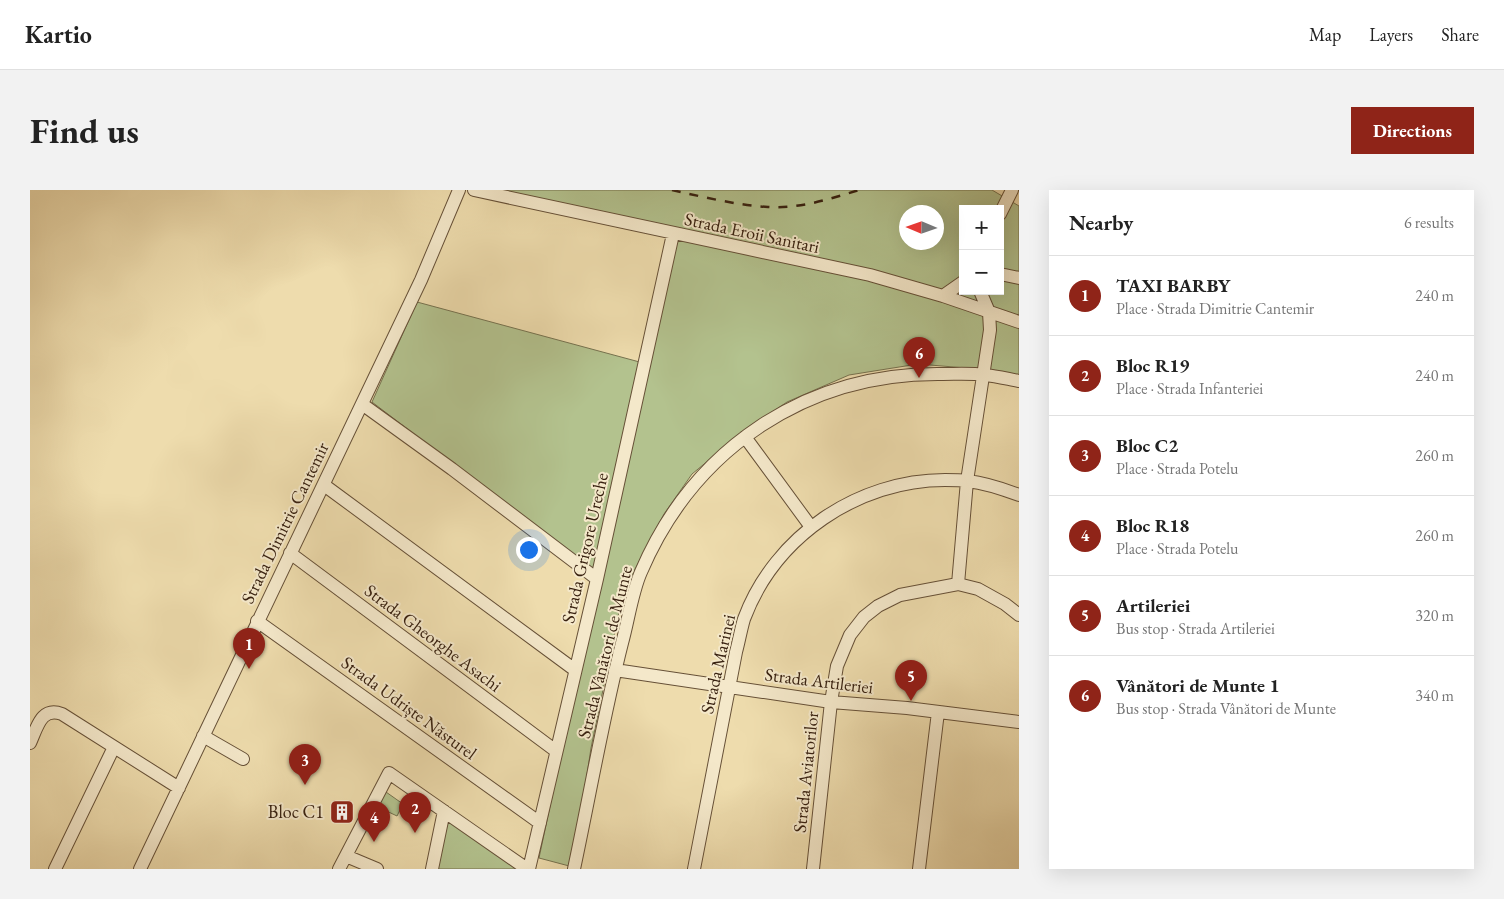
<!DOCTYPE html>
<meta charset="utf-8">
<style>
body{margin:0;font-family:"EB Garamond",serif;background:#f2f2f2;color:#222}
.controls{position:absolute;right:15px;top:15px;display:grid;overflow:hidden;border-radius:0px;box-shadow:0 5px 20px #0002}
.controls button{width:45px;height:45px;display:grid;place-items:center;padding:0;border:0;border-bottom:1px solid #e0e0e0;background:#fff;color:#222;font:25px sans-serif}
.compass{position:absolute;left:869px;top:15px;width:45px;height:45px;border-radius:50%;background:#fff;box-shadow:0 5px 20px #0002;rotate:272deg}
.you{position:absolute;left:498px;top:359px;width:18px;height:18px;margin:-12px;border:4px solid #fff;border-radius:50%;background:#1a73e8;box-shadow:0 0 0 8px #1a73e833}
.badge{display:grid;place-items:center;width:32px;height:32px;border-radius:50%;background:#8f2418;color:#fff;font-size:16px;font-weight:700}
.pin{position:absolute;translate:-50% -41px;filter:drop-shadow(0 1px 2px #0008)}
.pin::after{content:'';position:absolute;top:26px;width:18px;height:15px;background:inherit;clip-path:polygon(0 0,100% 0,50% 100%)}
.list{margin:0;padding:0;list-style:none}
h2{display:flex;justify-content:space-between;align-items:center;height:65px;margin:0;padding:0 20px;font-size:21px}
h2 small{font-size:16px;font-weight:400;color:#767676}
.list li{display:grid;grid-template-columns:32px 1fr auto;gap:15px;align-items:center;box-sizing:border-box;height:80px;padding:0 20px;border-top:1px solid #e0e0e0}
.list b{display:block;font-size:19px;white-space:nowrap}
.list p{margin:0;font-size:16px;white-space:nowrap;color:#767676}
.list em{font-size:16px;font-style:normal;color:#767676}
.map{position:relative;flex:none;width:989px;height:679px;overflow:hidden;border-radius:0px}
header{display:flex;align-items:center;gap:30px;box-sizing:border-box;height:70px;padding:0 25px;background:#fff;border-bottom:1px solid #e0e0e0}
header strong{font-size:24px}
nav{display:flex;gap:28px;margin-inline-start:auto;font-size:18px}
.intro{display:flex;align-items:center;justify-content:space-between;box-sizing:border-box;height:120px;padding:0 30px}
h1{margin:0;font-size:35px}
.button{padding:12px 22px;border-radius:0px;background:#8f2418;color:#fff;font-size:18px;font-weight:700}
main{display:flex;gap:30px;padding:0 30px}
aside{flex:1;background:#fff;border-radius:0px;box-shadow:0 5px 20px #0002}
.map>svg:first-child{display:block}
</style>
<header>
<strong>Kartio</strong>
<nav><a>Map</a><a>Layers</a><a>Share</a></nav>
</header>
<div class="intro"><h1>Find us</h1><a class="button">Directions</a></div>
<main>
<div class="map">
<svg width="989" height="679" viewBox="0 0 989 679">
<rect width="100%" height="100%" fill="#eedcad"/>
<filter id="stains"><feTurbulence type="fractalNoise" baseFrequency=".004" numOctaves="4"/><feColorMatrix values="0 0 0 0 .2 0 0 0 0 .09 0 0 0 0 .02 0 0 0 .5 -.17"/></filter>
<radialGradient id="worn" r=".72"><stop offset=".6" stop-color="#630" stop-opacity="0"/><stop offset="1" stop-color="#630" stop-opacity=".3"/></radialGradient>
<path fill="#b3c28e" stroke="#76724f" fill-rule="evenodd" d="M 457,0 L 962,0 L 989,16 L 989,192 L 948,179 L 888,174 L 819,185 L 757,212 L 713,242 L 662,284 L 634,324 L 604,381 L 589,422 L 561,558 L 543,677 L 509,668 L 569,385 L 342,212 L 387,112 L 617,174 L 642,42 ZM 933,19 L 970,19 L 970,101 L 933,101 ZM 876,22 L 906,22 L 906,52 L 876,52 Z
M 356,602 L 373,614 L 367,626 L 348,617 Z
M 417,626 L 490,679 L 408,679 Z"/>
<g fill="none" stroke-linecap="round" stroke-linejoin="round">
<defs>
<path id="minor" d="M 444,0 L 840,85 L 913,106 L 989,132
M 970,24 L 982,0
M 970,84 L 989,88
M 913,106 L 933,92
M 332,214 L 422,279 L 567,389
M 715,247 L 781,337
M 294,295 L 545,480
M 260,363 L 526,561
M 928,394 L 937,291 L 960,140 L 959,122 L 950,101
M 227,431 L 510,633
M 585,480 L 801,512 L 877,518 L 989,532
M 173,546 L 213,569
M 0,553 C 7,538 11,516 32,524 L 149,598
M 316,666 L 347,679
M 25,679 L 84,557
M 110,679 L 391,90 L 429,0
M 309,679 L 359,583 L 497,679
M 402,679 L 414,621
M 499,679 L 567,389 L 643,44
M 544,679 C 560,604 573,528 592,453 C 598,432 602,402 611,382 C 664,258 777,182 913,184 C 927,184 941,183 955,185 C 966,186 978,189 989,191
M 664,679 L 706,462 C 709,451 711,439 714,429 C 745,346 828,290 915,290 C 922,290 930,290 938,291 C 955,293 973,299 989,305
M 783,679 L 801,512 L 807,476 L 820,445 L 834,427 L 848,416 L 870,405 L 928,394 L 948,399 L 975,414 L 989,425
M 889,679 L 908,522"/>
</defs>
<use href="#minor" stroke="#665037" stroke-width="14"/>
<use href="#minor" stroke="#f4e8ca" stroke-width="12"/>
<path stroke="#382110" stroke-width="2.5" stroke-dasharray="9 9" stroke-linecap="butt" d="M 642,0 C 673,7 706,15 738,17 C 769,19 800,9 829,0"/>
</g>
<defs>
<symbol id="building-square" viewBox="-11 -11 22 22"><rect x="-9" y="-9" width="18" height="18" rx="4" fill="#8f2418" stroke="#f4e8ca"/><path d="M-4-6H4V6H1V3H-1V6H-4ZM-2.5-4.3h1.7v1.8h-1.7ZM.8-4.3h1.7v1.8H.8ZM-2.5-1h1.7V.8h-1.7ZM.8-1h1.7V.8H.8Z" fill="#fff"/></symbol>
</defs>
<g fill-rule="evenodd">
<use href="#building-square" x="298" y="608" width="28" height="28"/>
</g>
<g text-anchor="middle" stroke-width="4" stroke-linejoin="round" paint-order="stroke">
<g font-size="18" fill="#382110" stroke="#f4e8ca">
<text transform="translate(722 43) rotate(12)" y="6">Strada Eroii Sanitari</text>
<text transform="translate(255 333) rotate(-64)" y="6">Strada Dimitrie Cantemir</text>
<text transform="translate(555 358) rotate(-77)" y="6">Strada Grigore Ureche</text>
<text transform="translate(403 448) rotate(37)" y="6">Strada Gheorghe Asachi</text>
<text transform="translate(575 462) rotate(-76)" y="6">Strada Vânători de Munte</text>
<text transform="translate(688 474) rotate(-77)" y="6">Strada Marinei</text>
<text transform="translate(789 491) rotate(7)" y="6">Strada Artileriei</text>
<text transform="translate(379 518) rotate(36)" y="6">Strada Udriște Năsturel</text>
<text transform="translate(776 582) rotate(-84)" y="6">Strada Aviatorilor</text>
</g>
<g font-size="18" fill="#382110" stroke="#f4e8ca" text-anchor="end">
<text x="294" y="628">Bloc C1</text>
</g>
</g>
<rect width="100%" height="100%" filter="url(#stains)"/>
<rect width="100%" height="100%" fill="url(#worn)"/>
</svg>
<div class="controls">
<button>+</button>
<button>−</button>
</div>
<svg class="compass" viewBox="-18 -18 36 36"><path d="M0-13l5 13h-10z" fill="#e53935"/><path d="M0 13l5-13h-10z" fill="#767676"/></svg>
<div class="you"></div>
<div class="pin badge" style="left:219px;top:479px">1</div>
<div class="pin badge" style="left:385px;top:643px">2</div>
<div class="pin badge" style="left:275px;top:595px">3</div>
<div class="pin badge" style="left:344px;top:652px">4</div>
<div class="pin badge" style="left:881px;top:511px">5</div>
<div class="pin badge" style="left:889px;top:188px">6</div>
</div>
<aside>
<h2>Nearby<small>6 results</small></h2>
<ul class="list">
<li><span class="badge">1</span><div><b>TAXI BARBY</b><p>Place · Strada Dimitrie Cantemir</p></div><em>240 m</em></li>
<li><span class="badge">2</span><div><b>Bloc R19</b><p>Place · Strada Infanteriei</p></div><em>240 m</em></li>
<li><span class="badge">3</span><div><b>Bloc C2</b><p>Place · Strada Potelu</p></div><em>260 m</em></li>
<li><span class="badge">4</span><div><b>Bloc R18</b><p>Place · Strada Potelu</p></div><em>260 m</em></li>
<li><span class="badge">5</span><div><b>Artileriei</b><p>Bus stop · Strada Artileriei</p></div><em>320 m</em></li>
<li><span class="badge">6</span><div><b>Vânători de Munte 1</b><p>Bus stop · Strada Vânători de Munte</p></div><em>340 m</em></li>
</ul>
</aside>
</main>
